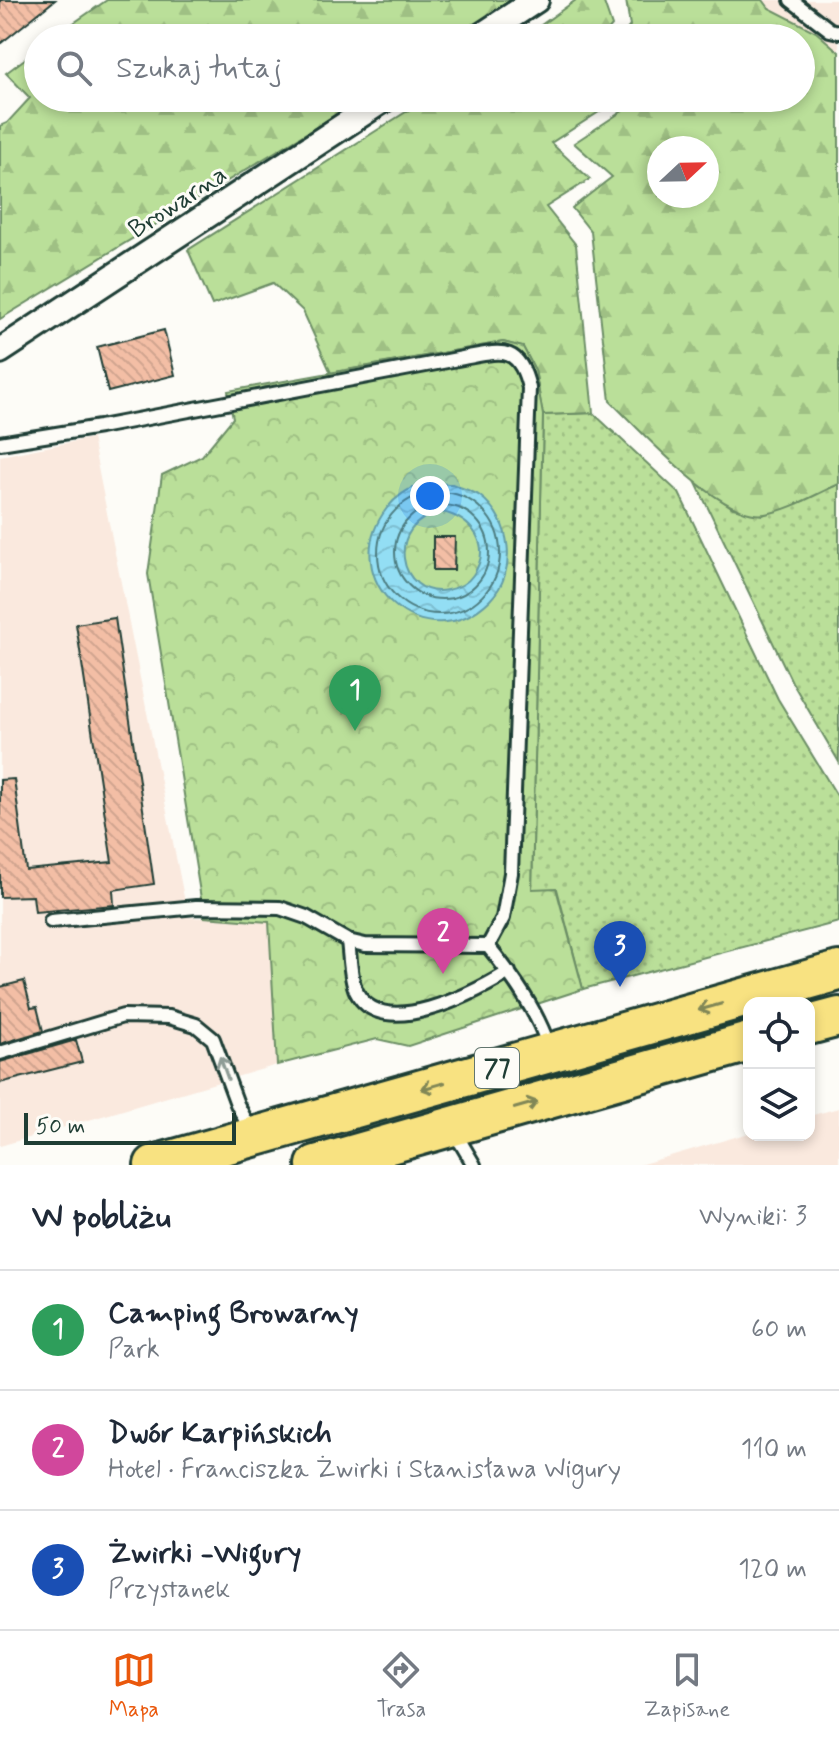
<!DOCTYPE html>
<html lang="pl">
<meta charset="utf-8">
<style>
body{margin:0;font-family:Mynerve,sans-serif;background:#f6f6f7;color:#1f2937}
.controls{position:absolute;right:24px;bottom:24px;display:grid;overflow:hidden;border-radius:16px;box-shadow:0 4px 12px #0003}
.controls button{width:72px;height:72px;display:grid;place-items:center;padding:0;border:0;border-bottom:2px solid #e0e1e3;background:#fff;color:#1f2937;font:40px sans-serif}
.compass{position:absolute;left:647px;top:136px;width:72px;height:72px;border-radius:50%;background:#fff;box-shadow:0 4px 12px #0003;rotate:68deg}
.scale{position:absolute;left:24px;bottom:20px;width:212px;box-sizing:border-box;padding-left:8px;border:4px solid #1f3d34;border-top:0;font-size:22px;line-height:28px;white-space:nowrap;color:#1f3d34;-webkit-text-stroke:6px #fdfcf7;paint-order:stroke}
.you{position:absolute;left:430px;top:496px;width:28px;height:28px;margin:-20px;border:6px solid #fff;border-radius:50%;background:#1a73e8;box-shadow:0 0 0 12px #1a73e833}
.badge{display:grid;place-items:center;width:52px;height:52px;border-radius:50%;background:#ea580c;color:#fff;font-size:26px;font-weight:700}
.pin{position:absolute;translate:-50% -66px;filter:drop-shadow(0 2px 4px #0008)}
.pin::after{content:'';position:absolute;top:42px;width:28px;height:24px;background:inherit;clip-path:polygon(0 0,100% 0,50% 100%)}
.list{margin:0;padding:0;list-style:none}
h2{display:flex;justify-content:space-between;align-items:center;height:104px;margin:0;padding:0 32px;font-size:34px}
h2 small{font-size:26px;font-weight:400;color:#747a83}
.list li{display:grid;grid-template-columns:52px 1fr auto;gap:24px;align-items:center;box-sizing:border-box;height:120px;padding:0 32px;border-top:2px solid #e0e1e3}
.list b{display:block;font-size:30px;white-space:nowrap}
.list p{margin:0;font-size:26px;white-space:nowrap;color:#747a83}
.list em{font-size:26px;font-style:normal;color:#747a83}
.icon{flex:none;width:44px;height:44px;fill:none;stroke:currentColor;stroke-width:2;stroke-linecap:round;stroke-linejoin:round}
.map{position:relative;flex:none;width:839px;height:1165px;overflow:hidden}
.search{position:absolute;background:#fff;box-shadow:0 4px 12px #0003;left:24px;right:24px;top:24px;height:88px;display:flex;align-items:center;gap:20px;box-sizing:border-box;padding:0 28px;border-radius:44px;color:#747a83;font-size:30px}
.sheet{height:464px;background:#fff}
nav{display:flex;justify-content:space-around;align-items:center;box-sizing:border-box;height:112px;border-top:2px solid #e0e1e3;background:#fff;font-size:22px;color:#747a83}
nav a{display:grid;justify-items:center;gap:4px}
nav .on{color:#ea580c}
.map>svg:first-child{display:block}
</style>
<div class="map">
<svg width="839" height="1165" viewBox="0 0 839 1165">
<defs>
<pattern id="grass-dots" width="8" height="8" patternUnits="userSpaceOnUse" patternTransform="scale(2)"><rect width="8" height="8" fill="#badf99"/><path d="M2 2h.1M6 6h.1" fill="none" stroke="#9fc084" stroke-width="1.8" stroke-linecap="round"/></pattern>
<pattern id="forest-firs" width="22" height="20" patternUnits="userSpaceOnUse" patternTransform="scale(2)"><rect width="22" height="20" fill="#badf99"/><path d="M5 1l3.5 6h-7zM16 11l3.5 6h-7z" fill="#9fc084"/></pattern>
<pattern id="park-crowns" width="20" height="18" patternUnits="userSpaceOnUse" patternTransform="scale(2)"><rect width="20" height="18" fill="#badf99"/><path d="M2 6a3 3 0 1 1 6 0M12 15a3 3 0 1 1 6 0" fill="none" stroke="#9fc084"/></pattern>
<pattern id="water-waves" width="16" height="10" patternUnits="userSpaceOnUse" patternTransform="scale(2)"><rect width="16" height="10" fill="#93def4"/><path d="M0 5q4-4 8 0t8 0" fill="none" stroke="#7ebfd2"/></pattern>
<pattern id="building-back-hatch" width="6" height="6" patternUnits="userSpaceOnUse" patternTransform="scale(2)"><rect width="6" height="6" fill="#f3bea5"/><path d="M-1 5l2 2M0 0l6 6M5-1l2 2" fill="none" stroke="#d0a48f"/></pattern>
</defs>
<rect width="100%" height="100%" fill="#fdfcf7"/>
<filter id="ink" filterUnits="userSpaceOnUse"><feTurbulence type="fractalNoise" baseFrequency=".0125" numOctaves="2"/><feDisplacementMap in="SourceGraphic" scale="16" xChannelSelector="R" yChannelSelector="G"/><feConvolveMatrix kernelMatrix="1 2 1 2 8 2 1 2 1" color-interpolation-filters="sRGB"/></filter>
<g filter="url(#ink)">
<path fill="#fae9de" d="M 763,0 L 839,0 L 839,52 L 816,32 L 769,8 Z
M 92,438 L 188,917 L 269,921 L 277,1065 L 0,1146 L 0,456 Z
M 839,1108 L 839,1165 L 639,1165 L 749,1133 L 809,1135 L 809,1116 Z"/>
<path fill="url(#grass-dots)" stroke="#6c8e66" stroke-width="2" d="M 593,413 L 679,493 L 778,699 L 839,799 L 839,922 L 583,989 L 557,889 L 532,889 L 543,415 Z
M 696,483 L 733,508 L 763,515 L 839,484 L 839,762 L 792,682 Z"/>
<path fill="url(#forest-firs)" stroke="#6c8e66" stroke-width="2" fill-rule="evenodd" d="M 107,0 L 525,0 L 463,38 L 52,38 Z
M 576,0 L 603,0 L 612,26 L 602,38 L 523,38 Z
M 626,0 L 763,0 L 769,8 L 816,32 L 839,52 L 839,484 C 816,494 790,510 765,514 C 723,522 640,430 610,401 L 591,232 L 572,208 L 612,177 L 574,143 L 624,110 L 615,98 L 801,98 L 801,38 L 620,38 L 630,26 ZM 659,148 L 707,148 L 707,196 L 659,196 Z
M 38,49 L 38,98 L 364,98 L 0,319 L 0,126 L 7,123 L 30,98 L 6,73 Z
M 428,98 L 593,98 L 602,110 L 551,143 L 590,179 L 546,207 L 576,245 L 593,413 L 543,415 L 535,370 L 523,347 L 503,342 L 331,373 L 303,311 L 273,283 L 212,305 L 188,250 Z"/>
<path fill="url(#park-crowns)" stroke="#6c8e66" stroke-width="2" d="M 503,342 L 523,347 L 535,370 L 543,415 L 532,889 L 556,888 L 583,989 L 408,1046 L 377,1039 L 277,1065 L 269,922 L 204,917 L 148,574 L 162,475 L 202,456 L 233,418 L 228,391 Z"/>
<path fill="url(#water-waves)" stroke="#659ea7" stroke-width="2" fill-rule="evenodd" d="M 452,484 C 461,488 473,491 480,496 C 512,520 518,572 490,600 C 426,663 332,580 387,508 C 395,498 408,488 421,485 C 431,482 443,484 452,484 ZM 442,512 C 472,518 493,546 473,575 C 467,584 458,588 447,590 C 398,600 383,522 442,512 Z"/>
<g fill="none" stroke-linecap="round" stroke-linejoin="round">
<path stroke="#4d7d81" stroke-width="2" d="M378 553a61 61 0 1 1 122 0a61 61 0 1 1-122 0Z
M395 552a47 47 0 1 1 94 0a47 47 0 1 1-94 0Z"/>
</g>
<path fill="url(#building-back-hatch)" stroke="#1f3d34" stroke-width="2" d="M 0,0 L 55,0 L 0,44 Z
M 164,330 L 175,375 L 108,392 L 97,347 Z
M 433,537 L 455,537 L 454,570 L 433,570 Z
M 115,618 L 154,884 L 113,890 L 114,905 L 35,912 L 33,896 L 0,897 L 0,780 L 14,779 L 26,870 L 112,862 L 76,624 Z
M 24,981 L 31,1008 L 37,1007 L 43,1031 L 0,1044 L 0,987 Z
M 76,1040 L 82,1062 L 0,1083 L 0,1062 Z"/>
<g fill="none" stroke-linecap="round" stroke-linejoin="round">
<defs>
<path id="lane" d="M 791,0 L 830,30 L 839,32
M 0,443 L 100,427 L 463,358 C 501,351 519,344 529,388 L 511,873 L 503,918 L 488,946
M 51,921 L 196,907 L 280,908 L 306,917 L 348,941 L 365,945 L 488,946 C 513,977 536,1009 549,1047
M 348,941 C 350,956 350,978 356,991 C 381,1043 476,992 509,972
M 0,1053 L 123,1016 L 169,1017 L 196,1025 L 213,1039 L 237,1104 L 247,1123 L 256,1130
M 452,1133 L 461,1143 L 474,1165"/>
<path id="street" d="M 478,38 L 536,0
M 0,351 L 386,98"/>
<path id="primary" d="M 809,1025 L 839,1017
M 154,1165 L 839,971
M 316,1165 L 749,1042"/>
</defs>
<use href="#lane" stroke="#1f3d34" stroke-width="18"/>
<use href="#street" stroke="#1f3d34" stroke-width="30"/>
<use href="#primary" stroke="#1f3d34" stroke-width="44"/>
<use href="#lane" stroke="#fdfcf7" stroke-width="12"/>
<use href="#street" stroke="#fdfcf7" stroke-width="24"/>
<use href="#primary" stroke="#f8e281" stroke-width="38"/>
</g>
<defs><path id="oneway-shaft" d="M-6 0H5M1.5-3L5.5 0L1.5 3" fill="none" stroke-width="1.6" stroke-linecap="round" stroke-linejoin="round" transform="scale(2)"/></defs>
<g stroke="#818757">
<use href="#oneway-shaft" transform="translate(710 1007) rotate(164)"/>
<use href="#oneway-shaft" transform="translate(433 1086) rotate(164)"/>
<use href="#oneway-shaft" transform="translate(526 1105) rotate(-16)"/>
</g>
<use stroke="#8e9c96" href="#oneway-shaft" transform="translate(224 1068) rotate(-110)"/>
</g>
<g text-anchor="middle" stroke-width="6" stroke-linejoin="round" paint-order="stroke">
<rect fill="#fdfcf7" stroke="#62766e" stroke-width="2" x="475" y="1048" width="44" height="40" rx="6"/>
<g font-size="24" font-weight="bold" fill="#1f3d34">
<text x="497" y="1076">77</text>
</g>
<g font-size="26" fill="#1f3d34" stroke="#fdfcf7">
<text transform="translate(177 201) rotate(-33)" y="9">Browarna</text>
</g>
</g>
</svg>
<div class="controls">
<button><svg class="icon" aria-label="locate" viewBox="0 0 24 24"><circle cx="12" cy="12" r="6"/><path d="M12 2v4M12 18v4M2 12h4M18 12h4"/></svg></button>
<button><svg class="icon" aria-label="layers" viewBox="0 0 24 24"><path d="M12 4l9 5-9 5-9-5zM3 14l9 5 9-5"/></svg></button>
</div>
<svg class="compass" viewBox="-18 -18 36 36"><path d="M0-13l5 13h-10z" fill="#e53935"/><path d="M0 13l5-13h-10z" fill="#747a83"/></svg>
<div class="scale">50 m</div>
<div class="you"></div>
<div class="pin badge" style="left:355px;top:731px;background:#2e9e5b">1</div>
<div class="pin badge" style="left:443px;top:974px;background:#d1479c">2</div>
<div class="pin badge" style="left:620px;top:987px;background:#1a4fb4">3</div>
<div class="search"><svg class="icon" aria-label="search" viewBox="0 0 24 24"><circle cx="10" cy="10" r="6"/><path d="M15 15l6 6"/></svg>Szukaj tutaj</div>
</div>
<section class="sheet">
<h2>W pobliżu<small>Wyniki: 3</small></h2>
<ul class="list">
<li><span class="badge" style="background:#2e9e5b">1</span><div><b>Camping Browarny</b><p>Park</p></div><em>60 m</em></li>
<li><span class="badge" style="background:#d1479c">2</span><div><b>Dwór Karpińskich</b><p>Hotel · Franciszka Żwirki i Stanisława Wigury</p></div><em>110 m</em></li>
<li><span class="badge" style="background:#1a4fb4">3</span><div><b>Żwirki -Wigury</b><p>Przystanek</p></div><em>120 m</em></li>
</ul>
</section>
<nav>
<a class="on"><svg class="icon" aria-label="map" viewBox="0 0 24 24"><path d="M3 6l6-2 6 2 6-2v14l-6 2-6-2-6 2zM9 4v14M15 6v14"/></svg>Mapa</a>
<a><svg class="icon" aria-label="directions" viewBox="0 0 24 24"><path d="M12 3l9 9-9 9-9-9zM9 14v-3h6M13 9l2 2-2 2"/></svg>Trasa</a>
<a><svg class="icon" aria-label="saved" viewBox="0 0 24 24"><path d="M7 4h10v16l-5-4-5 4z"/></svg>Zapisane</a>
</nav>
